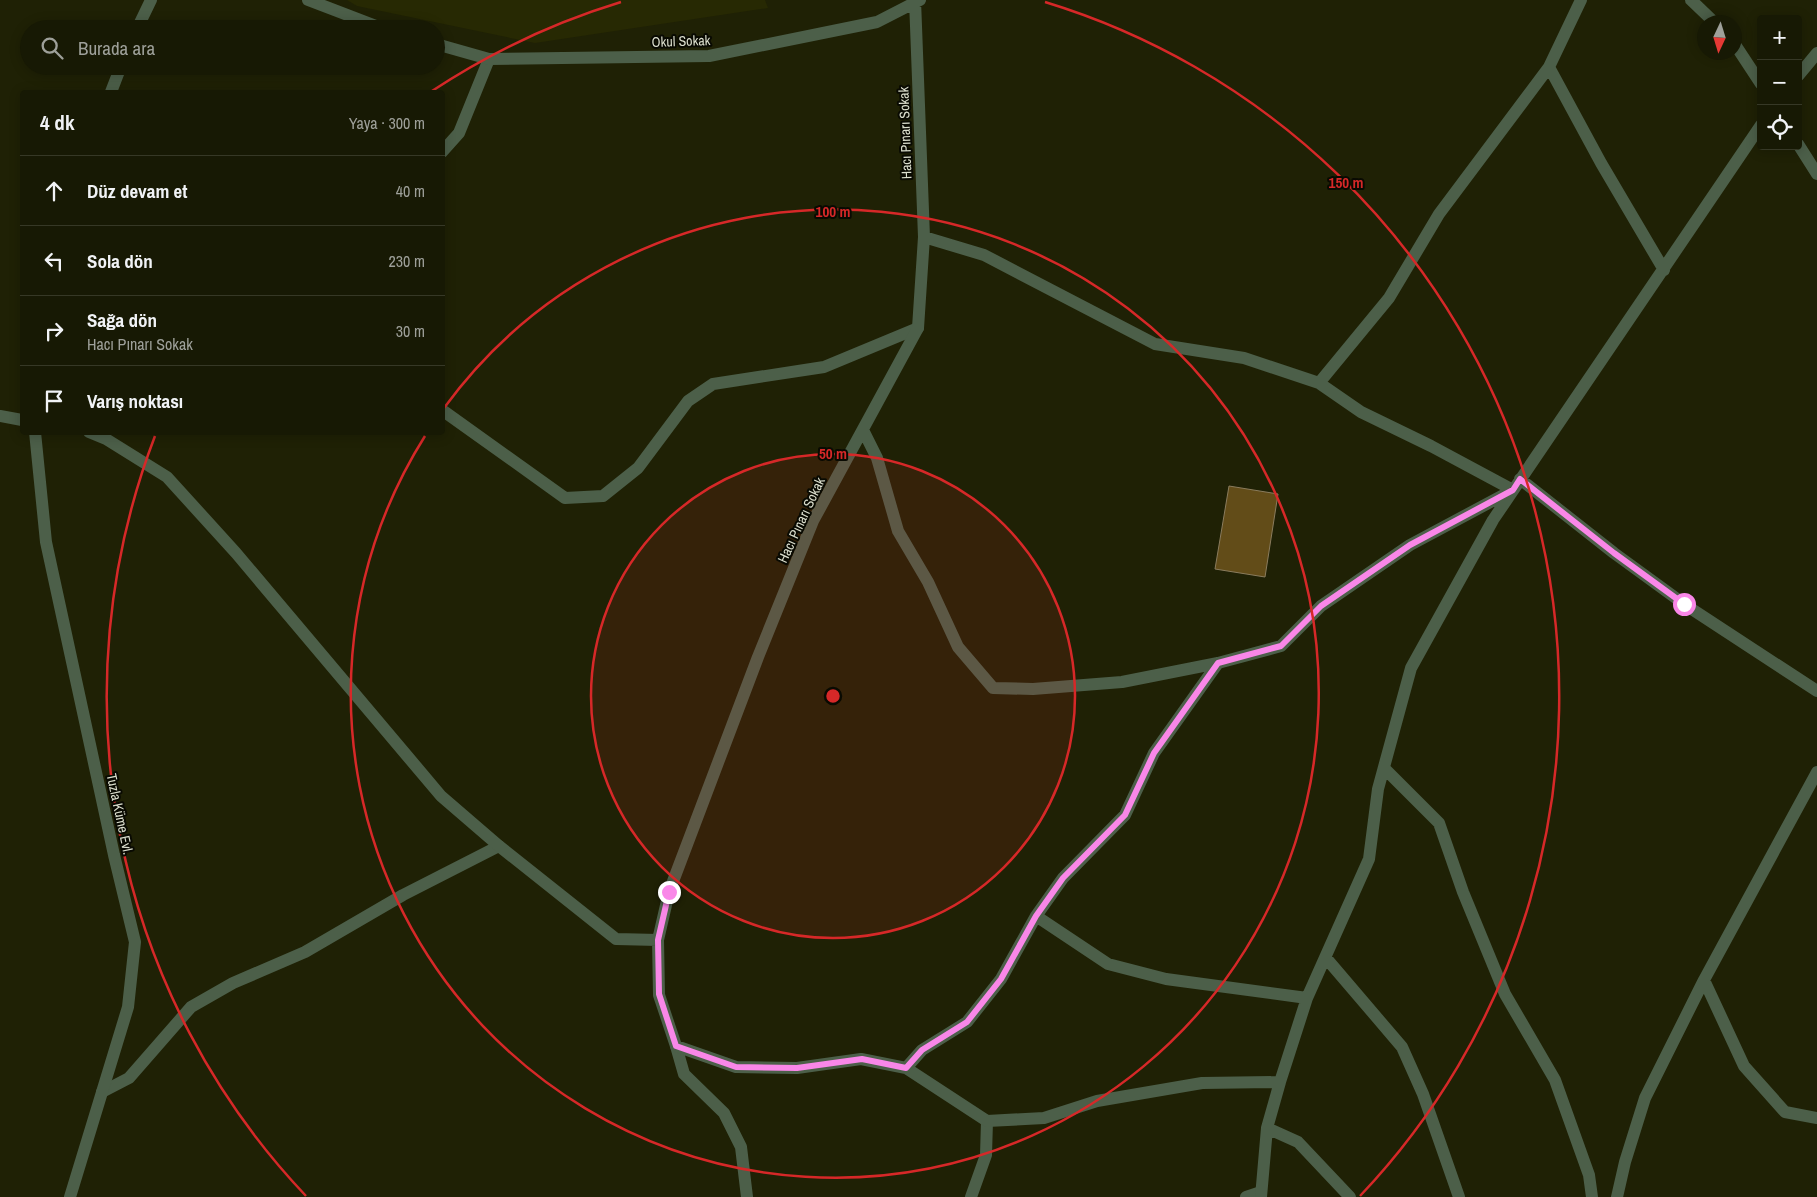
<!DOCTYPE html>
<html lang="tr">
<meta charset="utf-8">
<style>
body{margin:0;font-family:"Archivo Narrow",sans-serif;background:#242613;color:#f1f3f6}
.controls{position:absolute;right:15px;top:15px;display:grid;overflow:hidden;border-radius:5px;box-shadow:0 2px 12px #0003}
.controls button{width:45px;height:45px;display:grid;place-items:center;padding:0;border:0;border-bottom:1px solid #363826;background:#171904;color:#f1f3f6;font:25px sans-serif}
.compass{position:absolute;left:1697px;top:15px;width:45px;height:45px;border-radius:50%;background:#171904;box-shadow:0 2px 12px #0003;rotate:184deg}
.stop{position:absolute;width:15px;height:15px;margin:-11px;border:4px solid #f987e8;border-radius:50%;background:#fff}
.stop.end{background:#f987e8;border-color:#fff;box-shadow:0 1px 5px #0008}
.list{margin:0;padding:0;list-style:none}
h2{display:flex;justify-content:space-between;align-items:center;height:65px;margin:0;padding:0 20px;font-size:21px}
h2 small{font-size:16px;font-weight:400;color:#9ea09a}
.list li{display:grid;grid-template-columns:32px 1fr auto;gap:15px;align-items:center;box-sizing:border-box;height:70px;padding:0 20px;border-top:1px solid #363826}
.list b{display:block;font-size:19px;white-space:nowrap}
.list p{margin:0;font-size:16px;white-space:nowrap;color:#9ea09a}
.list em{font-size:16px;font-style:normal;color:#9ea09a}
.icon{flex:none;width:28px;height:28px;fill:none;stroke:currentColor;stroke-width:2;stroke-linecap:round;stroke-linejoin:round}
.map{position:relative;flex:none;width:1817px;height:1197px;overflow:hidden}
.search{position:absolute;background:#171904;box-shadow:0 2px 12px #0003;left:20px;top:20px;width:425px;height:55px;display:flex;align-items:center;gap:12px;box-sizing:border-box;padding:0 18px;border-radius:28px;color:#9ea09a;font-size:19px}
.panel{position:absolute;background:#171904;box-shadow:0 2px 12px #0003;left:20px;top:90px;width:425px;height:345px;border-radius:5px}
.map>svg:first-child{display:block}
</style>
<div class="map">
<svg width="1817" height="1197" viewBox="0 0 1817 1197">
<rect width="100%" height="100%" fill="#1f2105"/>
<path fill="#272903" d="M 347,0 L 765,0 L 768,8 L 535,43 L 357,6 Z"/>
<path fill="#624c18" stroke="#8a7c5e" d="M 1229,486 L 1278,494 L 1265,577 L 1215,569 Z"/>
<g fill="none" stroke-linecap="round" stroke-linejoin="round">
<path stroke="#4c5f49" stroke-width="12" d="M 442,152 L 459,133 L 489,59
M 442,410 L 565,498 L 603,496 L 638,468 L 688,401 L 713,384 L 824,367 L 918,328
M 676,1046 L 684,1074 L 724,1113 L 741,1147 L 747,1197
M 102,1092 L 129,1078 L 191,1007 L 233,983 L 305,952 L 403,895 L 499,846
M 971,1197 L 986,1155 L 987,1121
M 1246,1197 L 1261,1192"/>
<path stroke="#4c5f49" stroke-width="12" d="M 308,0 L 384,29
M 915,0 L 924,237 L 918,328 L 813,521 L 758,657 L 669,892 L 658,940 L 659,995 L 676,1046 L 736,1067 L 797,1068 L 861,1059 L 906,1068 L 987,1121 L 1044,1118 L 1097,1101 L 1202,1083 L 1280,1082
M 1691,0 L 1714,22
M 137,29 L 151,0
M 1734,43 L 1761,84
M 436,44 L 489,59 L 709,56 L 877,22 L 920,0
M 1549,67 L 1601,163 L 1664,270
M 1798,76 L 1817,53
M 111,92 L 121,66
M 1798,144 L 1817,174
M 924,237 L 984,255 L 1155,344 L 1244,358 L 1319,383 L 1361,412 L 1431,446 L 1513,490
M 1319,383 L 1389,298 L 1439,214 L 1549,67 L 1581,0
M 0,416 L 22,420
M 863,430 L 877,458 L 898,531 L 928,582 L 958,647 L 993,688 L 1033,689 L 1122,682 L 1218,663 L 1281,646 L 1321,606 L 1410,545 L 1511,491
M 35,432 L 46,542 L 114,855 L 135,942 L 128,1007 L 70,1197
M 89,432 L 106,439 L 167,477 L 236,553 L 441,796 L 499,846 L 616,939 L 658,940
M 1520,479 L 1614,553 L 1684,604 L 1817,691
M 1384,768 L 1439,823 L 1463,892 L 1505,994 L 1555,1080 L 1589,1175 L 1592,1197
M 1036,916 L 1108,964 L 1166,979 L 1307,998
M 1326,958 L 1402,1047 L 1423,1094 L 1459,1197
M 1704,980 L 1744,1066 L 1785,1112 L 1817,1118
M 906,1068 L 922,1050 L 967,1022 L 1001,979 L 1036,916 L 1063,878 L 1125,815 L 1154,753 L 1218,663
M 1267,1128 L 1298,1142 L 1350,1197
M 1261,1197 L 1267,1128 L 1280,1082 L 1307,998 L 1369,859 L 1378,789 L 1411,668 L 1493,520 L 1761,125
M 1617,1197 L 1625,1162 L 1645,1098 L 1704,980 L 1817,772"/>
</g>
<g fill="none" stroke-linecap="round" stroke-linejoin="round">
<path stroke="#f987e8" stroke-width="6" d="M 669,892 L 658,940 L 659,994 L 676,1046 L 736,1067 L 797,1068 L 862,1059 L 906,1068 L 922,1050 L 967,1022 L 1001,979 L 1036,916 L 1063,878 L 1125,815 L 1154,753 L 1218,663 L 1281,646 L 1321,606 L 1410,545 L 1513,490 L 1520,479 L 1614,553 L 1684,604"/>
</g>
<circle cx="833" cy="696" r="242" fill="#d62828" fill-opacity=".12"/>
<g fill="none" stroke="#d62828" stroke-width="2.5">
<circle cx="833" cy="696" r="242"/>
<path d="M444 408A484 484 0 1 1 425 436"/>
<path d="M306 1196A726 726 0 0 1 155 436M432 91A726 726 0 0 1 621 2M1045 2A726 726 0 0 1 1360 1196"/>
</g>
<g text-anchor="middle" stroke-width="4" stroke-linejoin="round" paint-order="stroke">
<g font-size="14" fill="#dbdecd" stroke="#090a02">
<text transform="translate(681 41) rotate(-2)" y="5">Okul Sokak</text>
<text transform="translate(905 133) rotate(-92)" y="5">Hacı Pınarı Sokak</text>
<text transform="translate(801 520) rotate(-65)" y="5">Hacı Pınarı Sokak</text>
<text transform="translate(120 814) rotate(78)" y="5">Tuzla Küme Evl.</text>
</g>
</g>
<circle cx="833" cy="696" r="8" fill="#d62828" stroke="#090a02" stroke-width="2.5"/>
<g font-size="15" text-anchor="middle" font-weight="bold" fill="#d62828" stroke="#090a02" stroke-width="4" stroke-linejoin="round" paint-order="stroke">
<text x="1346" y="188">150 m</text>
<text x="833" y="217">100 m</text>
<text x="833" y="459">50 m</text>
</g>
</svg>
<div class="controls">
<button>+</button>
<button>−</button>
<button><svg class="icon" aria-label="locate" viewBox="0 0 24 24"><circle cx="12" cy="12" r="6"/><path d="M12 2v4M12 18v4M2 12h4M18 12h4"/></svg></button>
</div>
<svg class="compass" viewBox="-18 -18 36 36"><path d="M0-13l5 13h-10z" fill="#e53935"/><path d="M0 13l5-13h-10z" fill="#9ea09a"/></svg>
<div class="stop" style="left:1684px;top:604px"></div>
<div class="stop end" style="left:669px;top:892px"></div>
<div class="search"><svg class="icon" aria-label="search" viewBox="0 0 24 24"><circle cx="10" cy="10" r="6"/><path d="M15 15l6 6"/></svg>Burada ara</div>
<section class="panel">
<h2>4 dk<small>Yaya · 300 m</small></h2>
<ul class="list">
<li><svg class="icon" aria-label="ahead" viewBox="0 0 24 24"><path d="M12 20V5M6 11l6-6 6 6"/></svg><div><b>Düz devam et</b></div><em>40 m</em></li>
<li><svg class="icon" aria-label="left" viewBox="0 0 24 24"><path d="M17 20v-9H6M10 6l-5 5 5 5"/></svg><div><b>Sola dön</b></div><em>230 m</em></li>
<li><svg class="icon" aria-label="right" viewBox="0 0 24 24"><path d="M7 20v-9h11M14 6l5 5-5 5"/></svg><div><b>Sağa dön</b><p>Hacı Pınarı Sokak</p></div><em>30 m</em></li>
<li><svg class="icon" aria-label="arrive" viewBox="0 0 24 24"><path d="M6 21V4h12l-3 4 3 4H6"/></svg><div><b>Varış noktası</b></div></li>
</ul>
</section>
</div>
